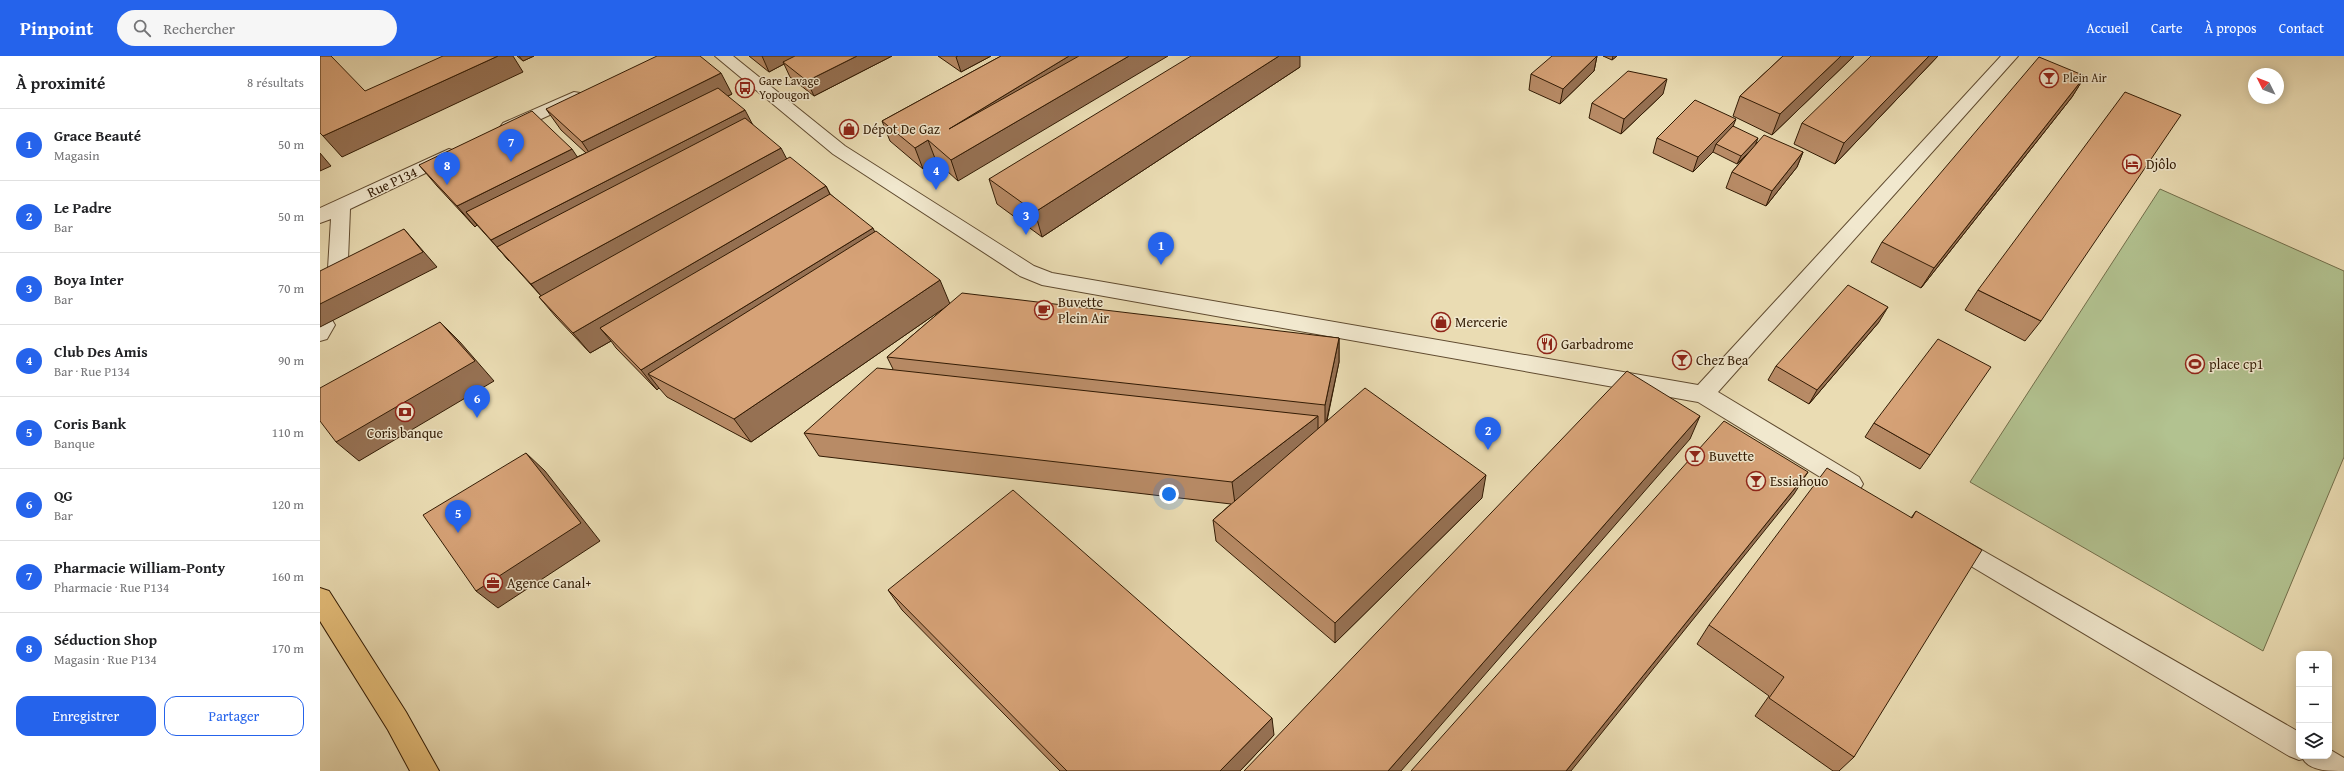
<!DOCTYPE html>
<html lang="fr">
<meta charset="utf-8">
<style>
body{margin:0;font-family:"Gentium Book Plus",serif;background:#f6f6f6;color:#202124}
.controls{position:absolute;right:12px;bottom:12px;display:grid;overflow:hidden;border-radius:8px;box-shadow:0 2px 10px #0003}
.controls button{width:36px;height:36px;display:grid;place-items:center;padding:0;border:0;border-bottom:1px solid #e0e0e0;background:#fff;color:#202124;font:20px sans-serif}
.compass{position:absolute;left:1928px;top:12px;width:36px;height:36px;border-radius:50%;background:#fff;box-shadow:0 2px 10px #0003;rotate:312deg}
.you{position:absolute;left:849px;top:438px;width:14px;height:14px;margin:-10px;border:3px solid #fff;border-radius:50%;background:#1a73e8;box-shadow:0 0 0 6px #1a73e833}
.badge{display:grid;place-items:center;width:26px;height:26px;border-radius:50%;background:#2563eb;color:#fff;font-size:13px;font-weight:700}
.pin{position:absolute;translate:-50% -33px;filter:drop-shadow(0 1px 2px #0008)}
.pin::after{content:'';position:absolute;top:21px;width:14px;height:12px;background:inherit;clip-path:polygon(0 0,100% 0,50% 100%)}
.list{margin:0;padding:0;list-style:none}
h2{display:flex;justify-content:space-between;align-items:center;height:52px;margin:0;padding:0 16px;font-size:17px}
h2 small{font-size:13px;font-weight:400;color:#757577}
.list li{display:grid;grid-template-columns:26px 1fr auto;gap:12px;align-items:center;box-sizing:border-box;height:72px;padding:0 16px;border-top:1px solid #e0e0e0}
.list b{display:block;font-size:15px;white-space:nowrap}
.list p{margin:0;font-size:13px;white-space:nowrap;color:#757577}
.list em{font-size:13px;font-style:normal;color:#757577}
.actions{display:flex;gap:8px;padding:12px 16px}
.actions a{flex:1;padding:9px 0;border:1px solid #2563eb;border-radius:12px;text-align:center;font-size:14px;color:#2563eb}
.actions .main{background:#2563eb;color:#fff}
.icon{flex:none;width:22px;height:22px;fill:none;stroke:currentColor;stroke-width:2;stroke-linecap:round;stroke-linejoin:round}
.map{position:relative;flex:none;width:2024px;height:715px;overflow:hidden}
header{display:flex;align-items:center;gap:24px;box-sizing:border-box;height:56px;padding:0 20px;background:#2563eb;color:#fff}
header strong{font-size:19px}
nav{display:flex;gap:22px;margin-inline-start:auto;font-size:14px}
.search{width:280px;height:36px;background:#f6f6f6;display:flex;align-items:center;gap:10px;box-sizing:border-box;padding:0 14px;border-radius:22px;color:#757577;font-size:15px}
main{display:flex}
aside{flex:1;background:#fff}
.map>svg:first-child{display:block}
</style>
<header>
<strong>Pinpoint</strong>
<div class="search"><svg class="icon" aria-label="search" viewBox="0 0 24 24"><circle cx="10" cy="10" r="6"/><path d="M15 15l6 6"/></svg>Rechercher</div>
<nav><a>Accueil</a><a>Carte</a><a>À propos</a><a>Contact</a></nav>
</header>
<main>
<aside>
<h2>À proximité<small>8 résultats</small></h2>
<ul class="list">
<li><span class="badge">1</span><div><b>Grace Beauté</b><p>Magasin</p></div><em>50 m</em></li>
<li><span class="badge">2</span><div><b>Le Padre</b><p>Bar</p></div><em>50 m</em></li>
<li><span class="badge">3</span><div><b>Boya Inter</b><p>Bar</p></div><em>70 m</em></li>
<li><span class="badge">4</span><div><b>Club Des Amis</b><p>Bar · Rue P134</p></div><em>90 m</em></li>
<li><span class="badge">5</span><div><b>Coris Bank</b><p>Banque</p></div><em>110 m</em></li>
<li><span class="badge">6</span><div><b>QG</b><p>Bar</p></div><em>120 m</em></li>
<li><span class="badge">7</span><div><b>Pharmacie William-Ponty</b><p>Pharmacie · Rue P134</p></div><em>160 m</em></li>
<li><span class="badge">8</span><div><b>Séduction Shop</b><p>Magasin · Rue P134</p></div><em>170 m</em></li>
</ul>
<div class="actions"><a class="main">Enregistrer</a><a>Partager</a></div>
</aside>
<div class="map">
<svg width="2024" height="715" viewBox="0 0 2024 715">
<rect width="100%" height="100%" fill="#eadcb3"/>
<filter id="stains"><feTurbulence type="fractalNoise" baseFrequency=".005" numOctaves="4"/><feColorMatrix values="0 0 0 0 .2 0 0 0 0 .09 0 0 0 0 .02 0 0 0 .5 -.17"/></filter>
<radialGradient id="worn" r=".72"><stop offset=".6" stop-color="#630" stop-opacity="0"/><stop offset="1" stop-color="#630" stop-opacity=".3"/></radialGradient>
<path fill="#b2c290" stroke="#726e4a" d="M 1840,133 L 2024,215 L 2024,401 L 1943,595 L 1650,426 Z"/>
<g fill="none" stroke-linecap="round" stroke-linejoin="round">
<defs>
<path id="minor" d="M 395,0 L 413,0 L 525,90 L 714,210 L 732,217 L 1378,329 L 1681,0 L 1698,0 L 1398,336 L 1539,421 L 1543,428 L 1539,435 L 1531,438 L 1523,435 L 1378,346 L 722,229 L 700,220 L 513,98 Z
M 254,36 L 260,37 L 263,41 L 260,45 L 195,75 L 189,77 L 183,75 L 180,71 L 183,67 Z
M 129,93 L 135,95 L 138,99 L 135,103 L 30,153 L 27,229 L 24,234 L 17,236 L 10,234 L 7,229 L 11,163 L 0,167 L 0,152 Z
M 5,261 L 12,264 L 15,269 L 7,283 L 0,285 L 0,263 Z
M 1632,477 L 1979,676 L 1979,700 L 2009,700 L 2009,693 L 2024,702 L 2024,715 C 2009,715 1990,715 1983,703 L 1979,704 L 1969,700 L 1624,494 L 1620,487 L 1624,480 Z"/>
<path id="major" d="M 0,532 L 9,535 L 86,656 L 119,715 L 90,715 L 68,674 L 0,565 Z"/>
</defs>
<use href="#minor" stroke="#604b30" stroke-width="2"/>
<use href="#major" stroke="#321b04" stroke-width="2"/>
<use href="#minor" fill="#f1e8ce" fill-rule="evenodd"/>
<use href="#major" fill="#e5be7a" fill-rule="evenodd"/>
</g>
<path fill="#b88b66" stroke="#321b04" d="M 197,0 L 214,0 L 203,5 Z
M 429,0 L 572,0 L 494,40 L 470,21 L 464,8 L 449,16 Z
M 618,0 L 671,0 L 641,16 Z
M 681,0 L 638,125 L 616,105 L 603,113 L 570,85 L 562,65 Z
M 1277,0 L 1274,15 L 1240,48 L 1209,34 L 1211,18 Z
M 1283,0 L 1297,0 L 1292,4 Z
M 1463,0 L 1534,0 L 1452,79 L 1413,60 L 1420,40 Z
M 1618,0 L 1515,108 L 1474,88 L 1482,67 Z
M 980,11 L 722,181 L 677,148 L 669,123 Z
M 1765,20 L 1752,41 L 1601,232 L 1551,206 L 1562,186 Z
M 412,38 L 408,40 L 433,69 L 466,103 L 506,130 L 510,138 L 555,176 L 630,248 L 1019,282 L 1019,306 L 1007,365 L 1162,442 L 1015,587 L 896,485 L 893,464 L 911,448 L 499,400 L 484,377 L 573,313 L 567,301 L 627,250 L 431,386 L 347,341 L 339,332 L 337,334 L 296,292 L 291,285 L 270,297 L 236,261 L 219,241 L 221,240 L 157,169 L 155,171 L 117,130 L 99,109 L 257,101 L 266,97 L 241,74 L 226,53 Z
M 1343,38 L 1301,78 L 1269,62 L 1272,47 Z
M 1413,70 L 1436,87 L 1483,96 L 1477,111 L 1446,150 L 1406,132 L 1412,116 L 1426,99 L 1417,108 L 1393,96 L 1373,116 L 1333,97 L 1337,82 Z
M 1658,234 L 1721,265 L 1705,285 L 1645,254 Z
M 1559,266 L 1489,348 L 1448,324 L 1456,310 Z
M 1554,367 L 1610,399 L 1600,413 L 1545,381 Z
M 1596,455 L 1534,701 L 1519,715 L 1513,715 L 1435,660 L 1449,640 L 1377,588 L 1389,569 L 1591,462 Z
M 568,534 L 954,679 L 920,715 L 740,715 L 582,554 Z"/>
<path fill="#967153" stroke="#321b04" d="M 178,0 L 193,0 L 203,16 L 22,101 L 3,80 Z
M 199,0 L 214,0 L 203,5 Z
M 442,0 L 480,0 L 463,6 L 464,8 L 449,16 Z
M 537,0 L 572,0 L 494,40 L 487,25 Z
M 638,0 L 671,0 L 641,16 L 636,1 Z
M 749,0 L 784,0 L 629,73 Z
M 809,0 L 848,0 L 638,125 L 631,104 Z
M 959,0 L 980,0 L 980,11 L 722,181 L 715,156 Z
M 1277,0 L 1274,15 L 1240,48 L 1243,33 Z
M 1293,0 L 1297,0 L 1292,4 Z
M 1521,0 L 1534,0 L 1452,79 L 1460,58 Z
M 1609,0 L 1618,0 L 1515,108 L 1524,87 Z
M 401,17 L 412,38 L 276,107 L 262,86 Z
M 1765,20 L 1752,41 L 1601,232 L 1614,212 Z
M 1347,23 L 1343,38 L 1301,78 L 1304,63 Z
M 425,54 L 436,75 L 177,191 L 189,205 L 171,184 Z
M 1416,63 L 1410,78 L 1396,88 L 1393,96 L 1373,116 L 1378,101 Z
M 1438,82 L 1435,90 L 1417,108 L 1421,100 Z
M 608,84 L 616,105 L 603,113 L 595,92 Z
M 461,92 L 472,113 L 228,248 L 211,228 Z
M 252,93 L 266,114 L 146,156 L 157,169 L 155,171 L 137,150 Z
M 1483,96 L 1477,111 L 1446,150 L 1452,135 Z
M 0,97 L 11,110 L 0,115 Z
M 506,130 L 516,151 L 280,272 L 291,285 L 270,297 L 253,277 Z
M 553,172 L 562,192 L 328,318 L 339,332 L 337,334 L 321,314 Z
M 84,173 L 117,211 L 0,271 L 0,248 Z
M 620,224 L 630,248 L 431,386 L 414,363 Z
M 1568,251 L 1559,266 L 1489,348 L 1497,334 Z
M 120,266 L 140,286 L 174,325 L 39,405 L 16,386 Z
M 1019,282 L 1019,306 L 1005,372 L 1005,349 Z
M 998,360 L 998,383 L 915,448 L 912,426 Z
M 1380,360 L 1370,383 L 1081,715 L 1068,715 Z
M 206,397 L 225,415 L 280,485 L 178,552 L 156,535 Z
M 1488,416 L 1474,438 L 1251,715 L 1246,715 Z
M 1166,419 L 1162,442 L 1015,587 L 1015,567 Z
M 952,662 L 954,679 L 920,715 L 900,715 Z"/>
<path fill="#d6a277" stroke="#321b04" d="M 0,0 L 11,0 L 45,35 L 123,0 L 178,0 L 3,80 L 0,77 Z
M 337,0 L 380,0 L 401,17 L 262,86 L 226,53 Z
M 475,0 L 537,0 L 487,25 L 463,6 Z
M 681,0 L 749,0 L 629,73 L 759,0 L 809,0 L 631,104 L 608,84 L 595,92 L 562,65 Z
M 871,0 L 959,0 L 715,156 L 669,123 Z
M 1232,0 L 1277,0 L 1243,33 L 1211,18 Z
M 1463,0 L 1521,0 L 1460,58 L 1420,40 Z
M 1551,0 L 1609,0 L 1524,87 L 1482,67 Z
M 1719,1 L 1765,20 L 1614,212 L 1562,186 Z
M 1308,15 L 1347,23 L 1304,63 L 1272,47 Z
M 398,32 L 425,54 L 171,184 L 146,156 Z
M 1805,36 L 1861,59 L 1721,265 L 1658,234 Z
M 1375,44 L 1416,63 L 1378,101 L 1337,82 Z
M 212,55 L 252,93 L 137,150 L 99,109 Z
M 425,62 L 461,92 L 211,228 L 177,191 Z
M 1413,70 L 1438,82 L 1421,100 L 1396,88 Z
M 1444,79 L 1483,96 L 1452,135 L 1412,116 Z
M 470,101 L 506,130 L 253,277 L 219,241 Z
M 510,138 L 553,172 L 321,314 L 280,272 Z
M 84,173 L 103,196 L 0,248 L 0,215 Z
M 556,175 L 620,224 L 414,363 L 328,318 Z
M 1528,229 L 1568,251 L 1497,334 L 1456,310 Z
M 642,237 L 1019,282 L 1005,349 L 567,301 Z
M 120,266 L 155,305 L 16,386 L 0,365 L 0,332 Z
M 1618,283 L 1671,311 L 1610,399 L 1554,367 Z
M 557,312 L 998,360 L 912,426 L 484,377 Z
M 1307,315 L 1380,360 L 1068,715 L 924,715 Z
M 1045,332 L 1166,419 L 1015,567 L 893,464 Z
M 1404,365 L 1488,416 L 1246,715 L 1091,715 Z
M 206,397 L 261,467 L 156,535 L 103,459 Z
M 1507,412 L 1592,462 L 1596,455 L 1662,494 L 1534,701 L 1449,642 L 1464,621 L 1389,569 Z
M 693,434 L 952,662 L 900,715 L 747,715 L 568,534 Z"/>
<defs>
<symbol id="bar-ring" viewBox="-11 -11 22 22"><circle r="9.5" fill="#f1e8ce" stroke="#8f2418" stroke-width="1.5"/><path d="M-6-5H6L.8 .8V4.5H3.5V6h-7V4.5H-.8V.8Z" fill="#8f2418"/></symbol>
<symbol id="bus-ring" viewBox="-11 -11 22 22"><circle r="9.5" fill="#f1e8ce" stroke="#8f2418" stroke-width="1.5"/><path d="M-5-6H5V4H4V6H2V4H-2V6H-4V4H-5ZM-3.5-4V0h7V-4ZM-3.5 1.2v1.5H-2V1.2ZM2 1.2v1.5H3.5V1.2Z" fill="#8f2418"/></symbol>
<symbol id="shop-ring" viewBox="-11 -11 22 22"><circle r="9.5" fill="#f1e8ce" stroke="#8f2418" stroke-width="1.5"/><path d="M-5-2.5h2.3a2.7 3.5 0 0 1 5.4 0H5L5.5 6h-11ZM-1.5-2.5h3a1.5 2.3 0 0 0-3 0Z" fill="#8f2418"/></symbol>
<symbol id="hotel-ring" viewBox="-11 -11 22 22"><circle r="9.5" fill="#f1e8ce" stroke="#8f2418" stroke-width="1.5"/><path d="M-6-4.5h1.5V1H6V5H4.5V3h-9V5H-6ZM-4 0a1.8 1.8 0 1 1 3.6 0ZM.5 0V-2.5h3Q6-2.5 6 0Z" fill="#8f2418"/></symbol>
<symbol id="cafe-ring" viewBox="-11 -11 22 22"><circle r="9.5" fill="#f1e8ce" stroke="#8f2418" stroke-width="1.5"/><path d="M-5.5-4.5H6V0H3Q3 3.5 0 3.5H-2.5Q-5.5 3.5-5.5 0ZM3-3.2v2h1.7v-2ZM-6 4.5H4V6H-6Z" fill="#8f2418"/></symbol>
<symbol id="restaurant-ring" viewBox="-11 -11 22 22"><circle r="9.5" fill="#f1e8ce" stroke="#8f2418" stroke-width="1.5"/><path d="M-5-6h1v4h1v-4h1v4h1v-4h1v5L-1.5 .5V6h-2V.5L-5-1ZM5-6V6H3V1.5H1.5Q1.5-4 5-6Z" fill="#8f2418"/></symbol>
<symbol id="stadium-ring" viewBox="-11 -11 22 22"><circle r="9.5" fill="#f1e8ce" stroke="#8f2418" stroke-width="1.5"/><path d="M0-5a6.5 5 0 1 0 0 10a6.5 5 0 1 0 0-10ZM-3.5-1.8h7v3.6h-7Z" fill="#8f2418"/></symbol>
<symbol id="bank-ring" viewBox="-11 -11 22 22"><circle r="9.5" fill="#f1e8ce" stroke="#8f2418" stroke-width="1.5"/><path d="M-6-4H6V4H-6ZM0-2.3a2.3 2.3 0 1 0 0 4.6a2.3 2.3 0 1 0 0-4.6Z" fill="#8f2418"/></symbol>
<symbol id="office-ring" viewBox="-11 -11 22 22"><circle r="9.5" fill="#f1e8ce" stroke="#8f2418" stroke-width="1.5"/><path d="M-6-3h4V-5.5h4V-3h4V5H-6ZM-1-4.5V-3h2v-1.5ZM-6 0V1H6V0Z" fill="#8f2418"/></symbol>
</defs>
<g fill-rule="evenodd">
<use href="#bar-ring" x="1718" y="11" width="22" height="22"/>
<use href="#bus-ring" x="414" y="21" width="22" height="22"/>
<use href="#shop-ring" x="518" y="62" width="22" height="22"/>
<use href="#hotel-ring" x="1801" y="97" width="22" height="22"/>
<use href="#cafe-ring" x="713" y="243" width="22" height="22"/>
<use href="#shop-ring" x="1110" y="255" width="22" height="22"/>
<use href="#restaurant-ring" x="1216" y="277" width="22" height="22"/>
<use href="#bar-ring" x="1351" y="293" width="22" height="22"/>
<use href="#stadium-ring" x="1864" y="297" width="22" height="22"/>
<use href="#bank-ring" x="74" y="345" width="22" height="22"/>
<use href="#bar-ring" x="1364" y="389" width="22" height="22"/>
<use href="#bar-ring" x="1425" y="414" width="22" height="22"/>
<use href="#office-ring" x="162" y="516" width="22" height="22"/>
</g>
<g text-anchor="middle" stroke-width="3" stroke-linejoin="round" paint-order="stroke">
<g font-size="12" fill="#321b04" stroke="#f1e8ce" text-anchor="start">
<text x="1743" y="26">Plein Air</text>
<text x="439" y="29">Gare Lavage<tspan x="439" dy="14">Yopougon</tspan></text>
</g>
<g font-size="14" fill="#321b04" stroke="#f1e8ce" text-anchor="start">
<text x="543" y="78">Dépot De Gaz</text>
<text x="1826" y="113">Djôlo</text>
<text x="738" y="251">Buvette<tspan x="738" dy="16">Plein Air</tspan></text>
<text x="1135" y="271">Mercerie</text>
<text x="1241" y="293">Garbadrome</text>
<text x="1376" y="309">Chez Bea</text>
<text x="1889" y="313">place cp1</text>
<text x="85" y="382" text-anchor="middle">Coris banque</text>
<text x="1389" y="405">Buvette</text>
<text x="1450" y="430">Essiahouo</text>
<text x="187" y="532">Agence Canal+</text>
</g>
<g font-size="14" fill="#321b04" stroke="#f1e8ce">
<text transform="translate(72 126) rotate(-25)" y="5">Rue P134</text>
</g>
</g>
<rect width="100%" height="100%" filter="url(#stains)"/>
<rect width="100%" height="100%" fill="url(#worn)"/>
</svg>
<div class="controls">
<button>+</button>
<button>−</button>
<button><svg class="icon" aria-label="layers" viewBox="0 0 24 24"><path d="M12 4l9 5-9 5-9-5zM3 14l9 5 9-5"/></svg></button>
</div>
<svg class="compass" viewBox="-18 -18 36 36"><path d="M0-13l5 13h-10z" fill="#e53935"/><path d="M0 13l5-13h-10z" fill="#757577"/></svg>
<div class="you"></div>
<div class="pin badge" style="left:841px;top:209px">1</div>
<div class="pin badge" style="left:1168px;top:394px">2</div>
<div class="pin badge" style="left:706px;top:179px">3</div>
<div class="pin badge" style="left:616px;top:134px">4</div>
<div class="pin badge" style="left:138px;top:477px">5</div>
<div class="pin badge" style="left:157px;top:362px">6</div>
<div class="pin badge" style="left:191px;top:106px">7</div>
<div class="pin badge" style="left:127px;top:129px">8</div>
</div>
</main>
